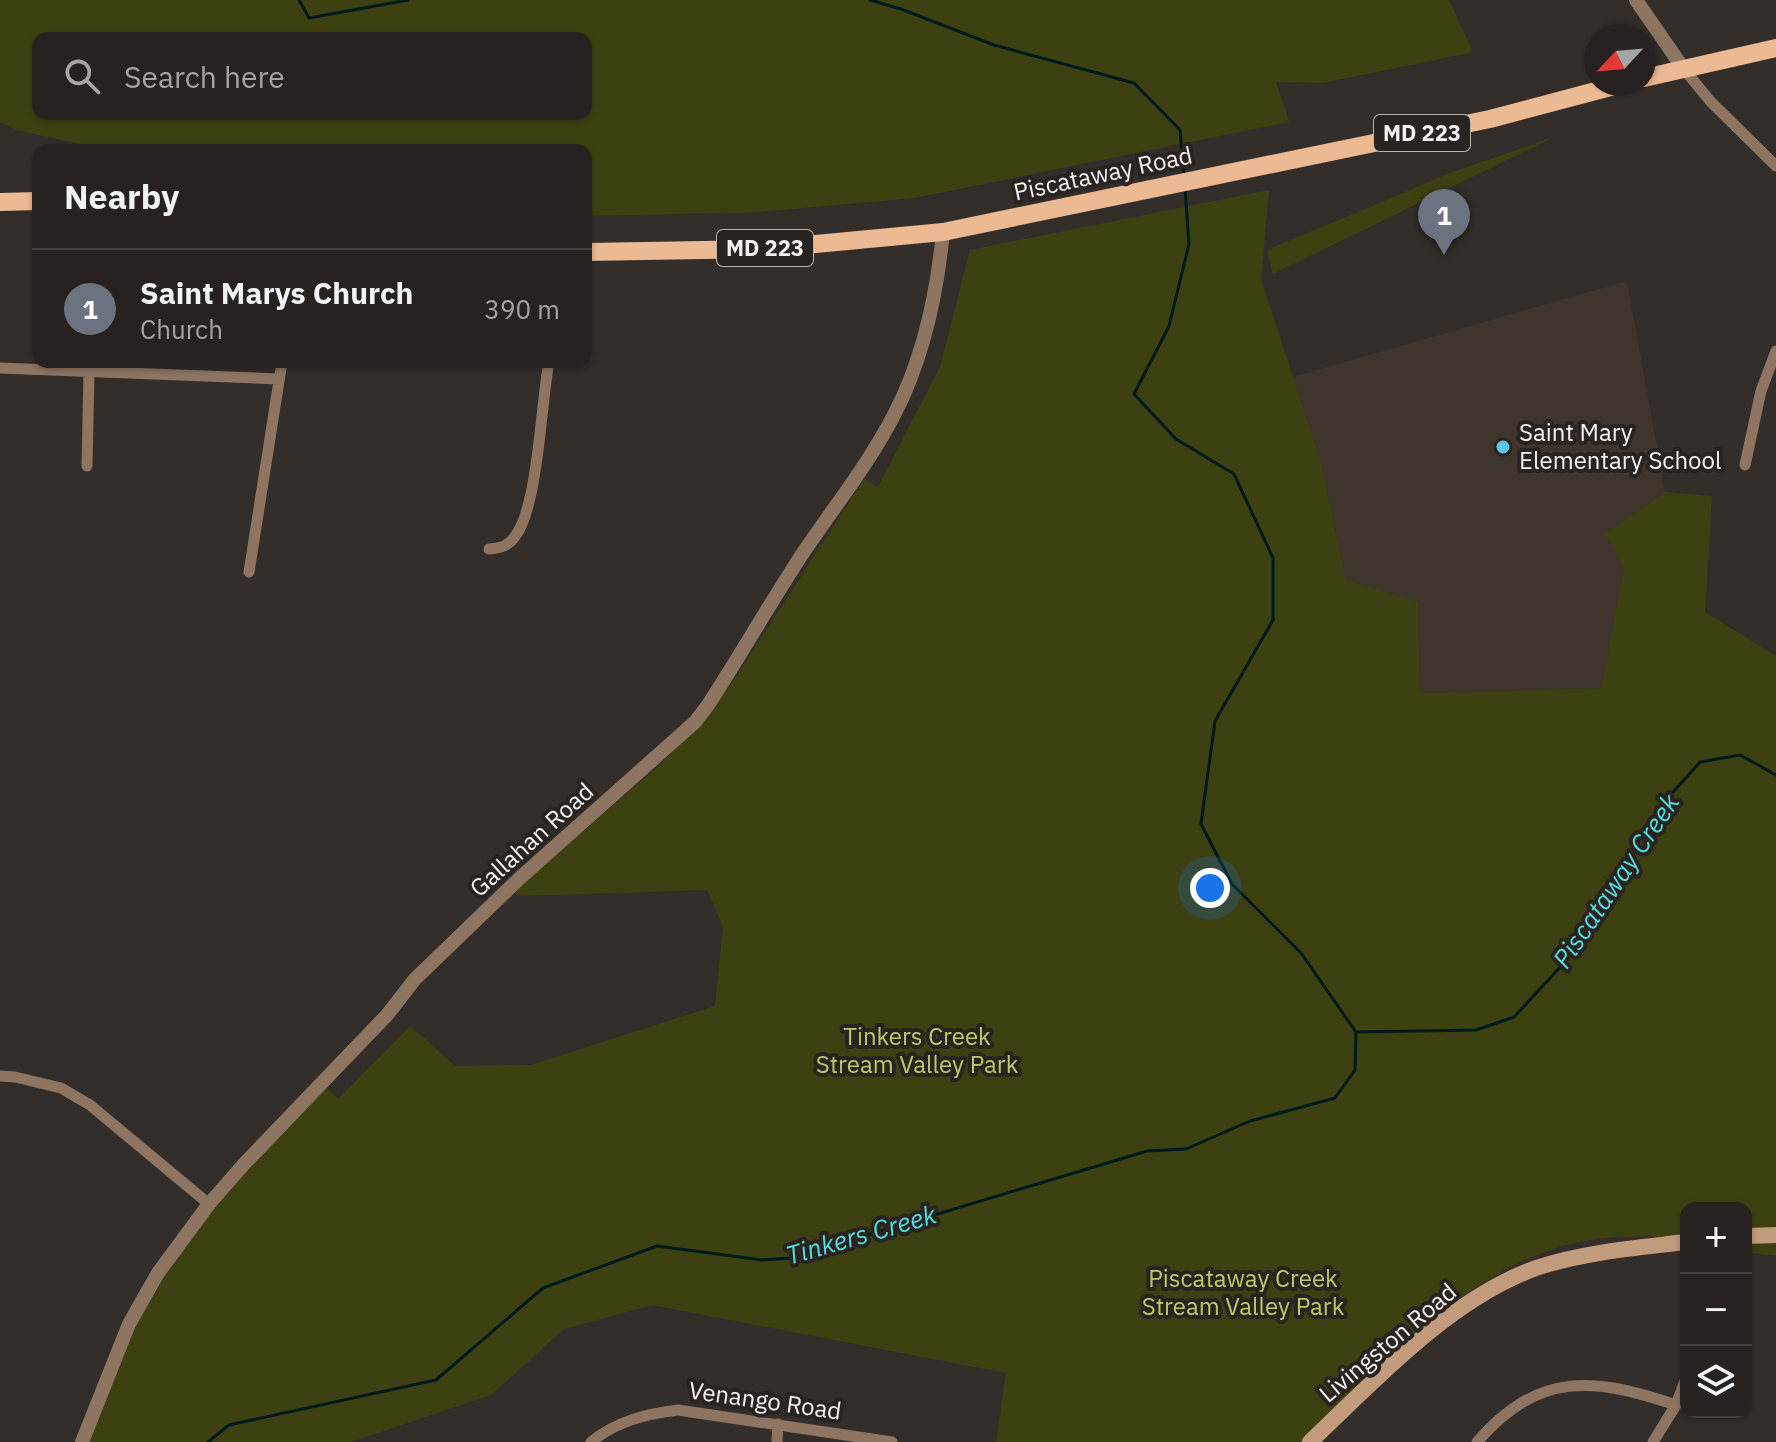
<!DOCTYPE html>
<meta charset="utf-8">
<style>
body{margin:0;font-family:"IBM Plex Sans",sans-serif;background:#332f2d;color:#f1f3f6}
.controls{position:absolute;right:24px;bottom:24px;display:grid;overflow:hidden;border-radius:16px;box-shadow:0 2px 6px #0004}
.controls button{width:72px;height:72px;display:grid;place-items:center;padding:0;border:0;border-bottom:2px solid #433f3e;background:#272220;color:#f1f3f6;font:40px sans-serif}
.compass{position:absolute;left:1584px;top:24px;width:72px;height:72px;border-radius:50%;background:#272220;box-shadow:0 2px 6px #0004;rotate:244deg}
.you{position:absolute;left:1210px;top:888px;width:28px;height:28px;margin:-20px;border:6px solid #fff;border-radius:50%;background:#1a73e8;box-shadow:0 0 0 12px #1a73e833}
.badge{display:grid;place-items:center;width:52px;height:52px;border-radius:50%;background:#5ac8e6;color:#fff;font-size:26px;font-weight:700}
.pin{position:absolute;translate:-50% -66px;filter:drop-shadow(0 2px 4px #0008)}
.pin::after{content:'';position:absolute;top:42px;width:28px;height:24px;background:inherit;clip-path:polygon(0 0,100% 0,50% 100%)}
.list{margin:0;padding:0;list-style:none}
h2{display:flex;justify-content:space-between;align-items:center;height:104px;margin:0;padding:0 32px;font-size:34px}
h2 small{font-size:26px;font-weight:400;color:#a4a4a5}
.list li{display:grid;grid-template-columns:52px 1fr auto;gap:24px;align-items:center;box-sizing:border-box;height:120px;padding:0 32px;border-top:2px solid #433f3e}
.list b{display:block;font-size:30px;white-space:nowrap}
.list p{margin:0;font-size:26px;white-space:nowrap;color:#a4a4a5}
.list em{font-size:26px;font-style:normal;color:#a4a4a5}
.icon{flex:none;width:44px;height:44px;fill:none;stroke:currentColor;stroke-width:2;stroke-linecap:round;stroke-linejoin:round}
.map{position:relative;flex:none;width:1776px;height:1442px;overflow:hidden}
.search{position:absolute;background:#272220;box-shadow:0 2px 6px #0004;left:32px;top:32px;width:560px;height:88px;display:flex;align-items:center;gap:20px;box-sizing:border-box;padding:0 28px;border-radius:16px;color:#a4a4a5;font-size:30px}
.panel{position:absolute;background:#272220;box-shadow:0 2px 6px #0004;left:32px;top:144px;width:560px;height:224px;border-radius:16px}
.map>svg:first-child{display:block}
</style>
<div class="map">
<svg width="1776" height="1442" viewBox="0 0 1776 1442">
<rect width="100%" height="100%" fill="#342e2a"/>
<path fill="#40352d" d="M 1627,281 L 1665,492 L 1606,534 L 1624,568 L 1601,688 L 1420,693 L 1418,602 L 1346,580 L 1321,462 L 1293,377 Z"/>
<path fill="#3d4112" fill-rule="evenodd" d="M 0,0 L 1449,0 L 1473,52 L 1323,83 L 1276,82 L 1289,122 L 914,198 L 759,212 L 586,216 L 586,150 L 107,150 L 16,130 L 0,122 ZM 38,38 L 586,38 L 586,114 L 38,114 Z
M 1554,137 L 1273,274 L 1267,250 L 1453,172 Z
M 1269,190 L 1261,279 L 1321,462 L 1346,580 L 1418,602 L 1420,693 L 1601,688 L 1624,568 L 1605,534 L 1665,492 L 1712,496 L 1705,612 L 1776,656 L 1776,1256 L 1746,1252 L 1746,1208 L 1686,1208 L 1686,1241 C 1514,1210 1416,1334 1306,1442 L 996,1442 L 1006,1373 L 653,1305 L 564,1329 L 491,1395 L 351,1442 L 87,1442 L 137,1317 L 153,1297 L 188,1234 L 324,1085 L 338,1099 L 410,1026 L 455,1066 L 531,1065 L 715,1006 L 723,926 L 707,890 L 518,896 L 514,892 L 666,759 L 707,716 L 734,680 L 864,479 L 878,487 L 940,367 L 970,250 Z"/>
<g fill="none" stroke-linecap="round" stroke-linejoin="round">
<path stroke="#001a1b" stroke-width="3" d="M 299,0 L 309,18 L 408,0
M 870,0 L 901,9 L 994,45 L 1134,83 L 1180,130 L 1184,176
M 1185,188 L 1189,244 L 1169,326 L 1134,394 L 1176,439 L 1234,474 L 1273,558 L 1273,620 L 1215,721 L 1201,824 L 1232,884 L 1301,953 L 1356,1032
M 1356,1032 L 1476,1030 L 1514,1017 L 1564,963 L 1598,904 L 1667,799 L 1700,762 L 1740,755 L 1776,775
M 208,1442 L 229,1425 L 436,1380 L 543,1288 L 657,1246 L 762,1260 L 791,1258 L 1147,1151 L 1186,1149 L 1250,1121 L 1335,1098 L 1355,1070 L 1356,1032"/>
<path stroke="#8d7562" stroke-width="11" d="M 1683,68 L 1711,102 L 1776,166
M 0,368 L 279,379
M 1745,465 L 1761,391 L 1776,351
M 87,466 L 89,372
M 489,549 C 501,548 509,546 516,535 C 538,505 541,403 549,362
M 249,572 L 282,362
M 0,1076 L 15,1077 L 61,1088 L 90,1105 L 209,1204
M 591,1442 C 617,1421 646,1414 678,1410 L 892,1442
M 777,1442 L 778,1424
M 1477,1442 C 1539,1371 1593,1377 1676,1405
M 1653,1442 L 1676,1405 L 1686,1378"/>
<path stroke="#8d7562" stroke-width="14" d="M 1636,0 L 1683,68
M 82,1442 L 129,1324 L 158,1273 L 209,1204 L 244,1164 L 387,1015 L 415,979 L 521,877 L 695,722 L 708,705 C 740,656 769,605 801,556 C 833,508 869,464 895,413 C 923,359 937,293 943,232"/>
<path stroke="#c29b7d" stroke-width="16" d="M 1746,1236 L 1776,1235
M 1310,1442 C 1375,1380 1450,1299 1536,1268 C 1584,1252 1636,1248 1686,1242"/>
<path stroke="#ebb992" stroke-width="18" d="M 1644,78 L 1776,48
M 0,202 L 38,201
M 586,252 L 763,249 L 943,232 L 1490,119 L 1622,84"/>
</g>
<circle fill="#5ac8e6" stroke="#2a2420" stroke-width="3" cx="1503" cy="447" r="8"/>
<g text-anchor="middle" stroke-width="8" stroke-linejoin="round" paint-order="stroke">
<g fill="#2a2420" stroke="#b9b4b2" stroke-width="2">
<rect x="1374" y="115" width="96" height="36" rx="6"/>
<rect x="717" y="230" width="96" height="36" rx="6"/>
</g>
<g font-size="22" font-weight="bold" fill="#f6f2f0">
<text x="1422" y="141">MD 223</text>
<text x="765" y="256">MD 223</text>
</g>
<g font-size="24" fill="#f6f2f0" stroke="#2a2420">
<text transform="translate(1103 174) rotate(-12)" y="8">Piscataway Road</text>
<text transform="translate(532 840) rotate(-42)" y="8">Gallahan Road</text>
<text transform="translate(1388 1343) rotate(-40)" y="8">Livingston Road</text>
<text transform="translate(765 1401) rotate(8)" y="8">Venango Road</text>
</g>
<g font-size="24" fill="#f6f2f0" stroke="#2a2420" text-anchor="start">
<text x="1519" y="441">Saint Mary<tspan x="1519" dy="28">Elementary School</tspan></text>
</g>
<g font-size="24" fill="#bfc867" stroke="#2a2420">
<text x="917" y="1045">Tinkers Creek<tspan x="917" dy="28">Stream Valley Park</tspan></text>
<text x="1243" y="1287">Piscataway Creek<tspan x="1243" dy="28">Stream Valley Park</tspan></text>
</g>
<g font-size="26" font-style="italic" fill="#4ddfe2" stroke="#2a2420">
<text transform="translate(1616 881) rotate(-56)" y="9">Piscataway Creek</text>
<text transform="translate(861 1235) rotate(-16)" y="9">Tinkers Creek</text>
</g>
</g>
</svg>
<div class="controls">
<button>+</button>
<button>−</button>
<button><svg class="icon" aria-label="layers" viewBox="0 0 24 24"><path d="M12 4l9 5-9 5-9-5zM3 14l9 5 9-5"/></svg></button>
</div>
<svg class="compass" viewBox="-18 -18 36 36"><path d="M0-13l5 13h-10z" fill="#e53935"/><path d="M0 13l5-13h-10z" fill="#a4a4a5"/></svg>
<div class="you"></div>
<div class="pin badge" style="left:1444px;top:255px;background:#6b7280">1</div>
<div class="search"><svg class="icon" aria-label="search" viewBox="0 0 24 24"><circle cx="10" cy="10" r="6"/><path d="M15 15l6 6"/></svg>Search here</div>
<section class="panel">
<h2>Nearby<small></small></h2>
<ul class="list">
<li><span class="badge" style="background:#6b7280">1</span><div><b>Saint Marys Church</b><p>Church</p></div><em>390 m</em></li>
</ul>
</section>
</div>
